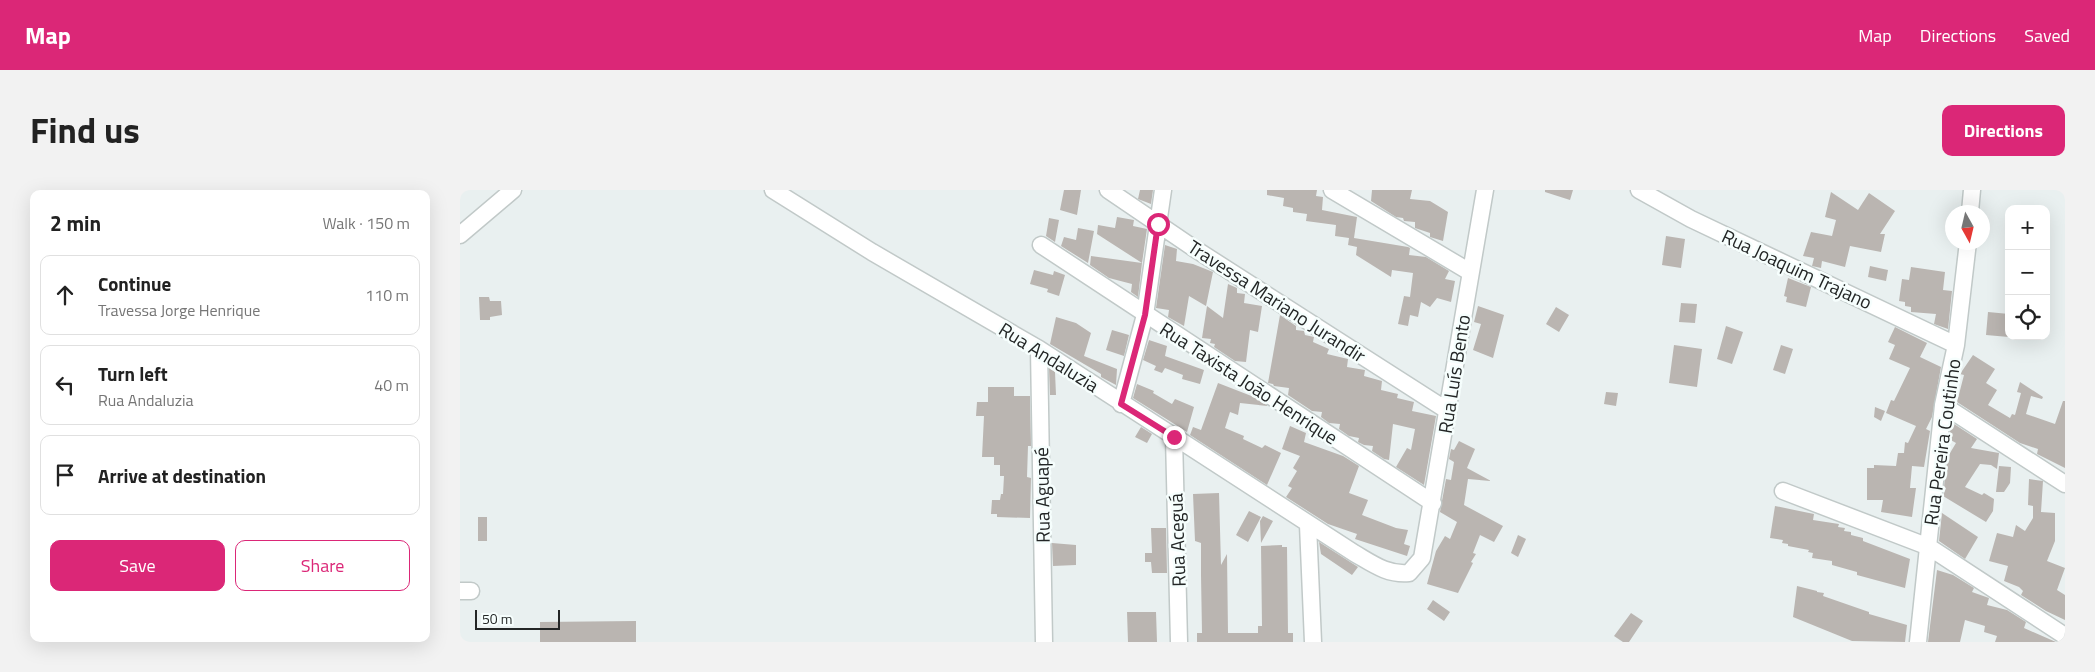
<!DOCTYPE html>
<meta charset="utf-8">
<style>
body{margin:0;font-family:"Titillium Web",sans-serif;background:#f2f2f2;color:#222}
.controls{position:absolute;right:15px;top:15px;display:grid;overflow:hidden;border-radius:10px;box-shadow:0 5px 20px #0002}
.controls button{width:45px;height:45px;display:grid;place-items:center;padding:0;border:0;border-bottom:1px solid #e0e0e0;background:#fff;color:#222;font:25px sans-serif}
.compass{position:absolute;left:1485px;top:15px;width:45px;height:45px;border-radius:50%;background:#fff;box-shadow:0 5px 20px #0002;rotate:172deg}
.scale{position:absolute;left:15px;bottom:12px;width:85px;box-sizing:border-box;padding-left:5px;border:2px solid #232626;border-top:0;font-size:14px;line-height:18px;white-space:nowrap;color:#232626;-webkit-text-stroke:4px #f6fefd;paint-order:stroke}
.stop{position:absolute;width:15px;height:15px;margin:-11px;border:4px solid #db2777;border-radius:50%;background:#fff}
.stop.end{background:#db2777;border-color:#fff;box-shadow:0 1px 5px #0008}
.list{margin:0;padding:0;list-style:none}
h2{display:flex;justify-content:space-between;align-items:center;height:65px;margin:0;padding:0 20px;font-size:21px}
h2 small{font-size:16px;font-weight:400;color:#767676}
.list li{display:grid;grid-template-columns:32px 1fr auto;gap:15px;align-items:center;box-sizing:border-box;height:80px;margin:0 10px 10px;padding:0 10px;border:1px solid #e0e0e0;border-radius:10px}
.list b{display:block;font-size:19px;white-space:nowrap}
.list p{margin:0;font-size:16px;white-space:nowrap;color:#767676}
.list em{font-size:16px;font-style:normal;color:#767676}
.actions{display:flex;gap:10px;padding:15px 20px}
.actions a{flex:1;padding:11px 0;border:1px solid #db2777;border-radius:10px;text-align:center;font-size:18px;color:#db2777}
.actions .main{background:#db2777;color:#fff}
.icon{flex:none;width:28px;height:28px;fill:none;stroke:currentColor;stroke-width:2;stroke-linecap:round;stroke-linejoin:round}
.map{position:relative;flex:none;width:1605px;height:452px;overflow:hidden;border-radius:10px}
header{display:flex;align-items:center;gap:30px;box-sizing:border-box;height:70px;padding:0 25px;background:#db2777;color:#fff}
header strong{font-size:24px}
nav{display:flex;gap:28px;margin-inline-start:auto;font-size:18px}
.intro{display:flex;align-items:center;justify-content:space-between;box-sizing:border-box;height:120px;padding:0 30px}
h1{margin:0;font-size:35px}
.button{padding:12px 22px;border-radius:10px;background:#db2777;color:#fff;font-size:18px;font-weight:700}
main{display:flex;gap:30px;padding:0 30px}
aside{flex:1;background:#fff;border-radius:10px;box-shadow:0 5px 20px #0002}
.map>svg:first-child{display:block}
</style>
<header>
<strong>Map</strong>
<nav><a>Map</a><a>Directions</a><a>Saved</a></nav>
</header>
<div class="intro"><h1>Find us</h1><a class="button">Directions</a></div>
<main>
<aside>
<h2>2 min<small>Walk · 150 m</small></h2>
<ul class="list">
<li><svg class="icon" aria-label="ahead" viewBox="0 0 24 24"><path d="M12 20V5M6 11l6-6 6 6"/></svg><div><b>Continue</b><p>Travessa Jorge Henrique</p></div><em>110 m</em></li>
<li><svg class="icon" aria-label="left" viewBox="0 0 24 24"><path d="M17 20v-9H6M10 6l-5 5 5 5"/></svg><div><b>Turn left</b><p>Rua Andaluzia</p></div><em>40 m</em></li>
<li><svg class="icon" aria-label="arrive" viewBox="0 0 24 24"><path d="M6 21V4h12l-3 4 3 4H6"/></svg><div><b>Arrive at destination</b></div></li>
</ul>
<div class="actions"><a class="main">Save</a><a>Share</a></div>
</aside>
<div class="map">
<svg width="1605" height="452" viewBox="0 0 1605 452">
<rect width="100%" height="100%" fill="#e9f0f0"/>
<path fill="#bab5b1" d="M 604,0 L 621,0 L 617,25 L 600,20 Z
M 680,0 L 693,0 L 691,14 L 678,9 Z
M 807,0 L 857,0 L 856,6 L 863,7 L 862,20 L 897,27 L 894,48 L 948,57 L 950,58 L 949,65 L 966,67 L 989,81 L 985,89 L 995,91 L 991,112 L 977,108 L 970,117 L 961,112 L 958,127 L 950,125 L 948,136 L 938,134 L 944,106 L 950,107 L 953,83 L 932,80 L 931,87 L 896,65 L 897,57 L 888,55 L 889,48 L 875,46 L 876,35 L 846,31 L 847,24 L 833,22 L 833,18 L 823,16 L 824,8 L 807,5 Z
M 912,0 L 952,0 L 950,9 L 970,11 L 988,22 L 983,51 L 970,47 L 970,43 L 955,38 L 955,32 L 944,31 L 943,28 L 936,27 L 911,11 Z
M 1085,0 L 1113,0 L 1110,10 L 1085,2 Z
M 1371,2 L 1398,20 L 1409,3 L 1435,21 L 1420,44 L 1425,44 L 1421,62 L 1390,56 L 1385,77 L 1362,71 L 1361,78 L 1352,76 L 1354,68 L 1343,66 L 1351,42 L 1372,46 L 1376,30 L 1365,27 Z
M 657,27 L 674,30 L 673,36 L 687,39 L 682,73 L 637,44 L 638,35 L 655,38 Z
M 589,28 L 599,30 L 595,52 L 586,46 Z
M 618,38 L 634,41 L 628,73 L 601,56 L 604,47 L 616,50 Z
M 1206,46 L 1225,49 L 1221,78 L 1202,75 Z
M 705,55 L 717,59 L 716,71 L 733,74 L 753,82 L 746,116 L 729,106 L 724,136 L 708,127 L 709,120 L 696,118 Z
M 631,66 L 682,73 L 678,107 L 671,102 L 672,94 L 649,88 L 630,75 Z
M 1410,76 L 1428,80 L 1426,91 L 1408,87 Z
M 1451,77 L 1485,82 L 1483,100 L 1492,101 L 1488,139 L 1474,134 L 1476,124 L 1451,122 L 1451,117 L 1445,116 L 1445,112 L 1439,111 L 1442,89 L 1449,90 Z
M 574,80 L 593,85 L 594,81 L 605,85 L 599,106 L 587,102 L 588,99 L 570,94 Z
M 1328,88 L 1351,97 L 1346,117 L 1326,112 L 1327,107 L 1324,106 Z
M 768,94 L 777,98 L 777,103 L 785,104 L 784,113 L 802,116 L 798,142 L 790,140 L 786,172 L 775,171 L 754,157 L 755,154 L 750,153 L 751,149 L 742,148 L 747,116 L 763,128 Z
M 19,107 L 29,107 L 30,111 L 41,111 L 42,125 L 30,127 L 30,130 L 20,130 Z
M 1221,113 L 1237,114 L 1235,133 L 1219,132 Z
M 1018,116 L 1044,125 L 1033,168 L 1013,160 L 1021,134 L 1014,132 Z
M 1096,117 L 1109,125 L 1099,142 L 1086,134 Z
M 1528,122 L 1549,124 L 1549,147 L 1526,145 Z
M 820,125 L 836,136 L 836,140 L 844,141 L 845,145 L 854,147 L 853,152 L 869,159 L 867,164 L 888,169 L 887,177 L 905,180 L 904,186 L 922,191 L 921,200 L 938,204 L 937,208 L 954,212 L 952,221 L 976,226 L 964,295 L 936,277 L 947,258 L 951,260 L 955,239 L 933,234 L 929,270 L 924,269 L 912,261 L 913,256 L 904,255 L 898,252 L 899,248 L 889,246 L 879,239 L 880,234 L 869,233 L 861,227 L 862,222 L 852,221 L 828,205 L 829,198 L 814,196 L 813,194 L 808,193 Z
M 596,127 L 616,133 L 631,143 L 624,166 L 657,179 L 656,195 L 641,187 L 641,184 L 590,154 Z
M 1266,136 L 1283,142 L 1272,174 L 1257,169 Z
M 1435,137 L 1467,153 L 1460,167 L 1481,177 L 1472,227 L 1466,239 L 1470,241 L 1464,277 L 1452,276 L 1450,298 L 1456,298 L 1452,327 L 1421,322 L 1423,310 L 1407,310 L 1407,278 L 1414,278 L 1414,275 L 1436,276 L 1438,263 L 1444,263 L 1445,252 L 1448,253 L 1456,236 L 1426,223 L 1431,210 L 1434,211 L 1450,178 L 1429,169 L 1435,155 L 1428,152 Z
M 652,140 L 669,145 L 664,166 L 646,160 Z
M 689,150 L 707,156 L 705,166 L 744,180 L 740,194 L 722,189 L 723,185 L 705,178 L 702,183 L 694,180 L 696,176 L 683,170 Z
M 1214,155 L 1242,159 L 1237,197 L 1209,193 Z
M 1321,155 L 1333,159 L 1325,184 L 1313,180 Z
M 1513,165 L 1535,179 L 1526,193 L 1537,200 L 1528,215 L 1550,228 L 1552,224 L 1555,225 L 1561,203 L 1557,202 L 1560,192 L 1583,207 L 1582,209 L 1571,206 L 1566,224 L 1595,234 L 1603,211 L 1605,211 L 1605,278 L 1577,264 L 1578,259 L 1560,253 L 1497,212 L 1504,185 L 1500,184 Z
M 589,178 L 595,182 L 596,205 L 590,205 Z
M 758,193 L 794,207 L 808,216 L 780,213 L 778,225 L 770,222 L 765,238 L 784,246 L 783,249 L 802,258 L 805,255 L 821,263 L 807,295 L 730,245 L 733,237 L 741,240 Z
M 677,194 L 694,201 L 693,203 L 712,214 L 715,209 L 734,217 L 727,242 L 673,208 Z
M 528,197 L 554,197 L 554,206 L 570,206 L 571,256 L 568,256 L 567,287 L 571,288 L 570,328 L 537,327 L 537,324 L 531,324 L 532,310 L 540,310 L 541,304 L 543,304 L 544,286 L 540,286 L 540,275 L 534,275 L 534,267 L 522,267 L 524,226 L 516,226 L 517,212 L 528,212 Z
M 1146,202 L 1158,203 L 1156,216 L 1144,214 Z
M 1415,217 L 1425,221 L 1421,231 L 1414,227 Z
M 1491,232 L 1517,249 L 1511,258 L 1539,263 L 1537,279 L 1531,275 L 1520,274 L 1505,297 L 1522,305 L 1524,303 L 1534,309 L 1533,321 L 1526,332 L 1483,306 L 1486,298 L 1484,297 L 1487,268 L 1496,253 L 1489,249 Z
M 830,236 L 846,243 L 844,252 L 883,266 L 899,276 L 889,303 L 908,310 L 902,325 L 936,338 L 948,340 L 944,354 L 950,356 L 947,366 L 895,349 L 897,344 L 868,334 L 826,307 L 832,298 L 828,296 L 837,281 L 833,278 L 840,266 L 822,259 Z
M 681,237 L 692,244 L 687,253 L 675,247 Z
M 999,251 L 1015,259 L 1007,278 L 1031,291 L 1008,289 L 1004,315 L 1043,336 L 1034,352 L 1020,345 L 1013,363 L 1016,364 L 1011,372 L 1013,373 L 998,403 L 967,394 L 976,361 L 985,346 L 990,349 L 997,332 L 980,322 L 986,289 L 991,290 L 994,272 L 989,269 L 991,259 L 994,260 Z
M 1539,276 L 1551,277 L 1550,293 L 1544,302 L 1536,302 Z
M 1569,289 L 1583,291 L 1581,322 L 1595,323 L 1595,351 L 1587,371 L 1605,378 L 1597,400 L 1605,405 L 1605,430 L 1586,421 L 1561,405 L 1563,401 L 1559,397 L 1544,391 L 1548,376 L 1529,371 L 1537,343 L 1553,347 L 1556,335 L 1565,341 L 1573,328 L 1573,316 L 1568,315 Z
M 759,303 L 761,375 L 767,364 L 768,443 L 798,443 L 798,436 L 802,436 L 801,356 L 822,355 L 822,357 L 827,357 L 828,443 L 833,443 L 833,452 L 737,452 L 737,443 L 742,443 L 741,385 L 741,353 L 735,351 L 733,304 Z
M 1315,316 L 1354,324 L 1353,330 L 1379,334 L 1378,337 L 1385,338 L 1384,341 L 1391,342 L 1391,345 L 1403,348 L 1403,351 L 1450,369 L 1445,398 L 1397,385 L 1397,382 L 1372,375 L 1372,371 L 1352,368 L 1353,363 L 1348,362 L 1349,360 L 1328,356 L 1328,354 L 1322,353 L 1323,350 L 1310,348 Z
M 789,321 L 801,327 L 788,352 L 776,345 Z
M 1482,323 L 1518,347 L 1505,369 L 1479,351 Z
M 803,326 L 813,331 L 801,353 L 800,331 Z
M 18,327 L 27,327 L 27,351 L 18,351 Z
M 691,338 L 706,338 L 707,383 L 692,383 L 691,372 L 685,372 L 685,363 L 692,363 Z
M 1058,345 L 1066,349 L 1058,367 L 1051,363 Z
M 859,352 L 898,377 L 892,385 L 861,364 Z
M 592,353 L 616,355 L 616,375 L 593,376 Z
M 1477,380 L 1493,385 L 1514,398 L 1512,402 L 1529,408 L 1527,415 L 1547,420 L 1566,432 L 1564,438 L 1596,452 L 1535,452 L 1537,446 L 1524,442 L 1525,436 L 1505,430 L 1500,452 L 1468,452 Z
M 1337,396 L 1357,401 L 1357,402 L 1364,403 L 1363,406 L 1409,422 L 1409,424 L 1447,435 L 1445,452 L 1392,451 L 1333,427 Z
M 973,410 L 990,422 L 984,431 L 967,419 Z
M 667,422 L 696,422 L 697,452 L 668,452 Z
M 1171,423 L 1183,431 L 1169,452 L 1163,452 L 1154,446 Z
M 176,431 L 176,452 L 80,452 L 80,432 Z"/>
<g fill="none" stroke-linecap="round" stroke-linejoin="round">
<defs>
<path id="minor" d="M 313,0 L 412,62 L 579,159 L 894,363 C 913,374 927,385 949,383 L 962,368 L 1025,0
M 648,0 L 732,57 L 988,221
M 872,0 L 1010,82
M 1179,0 L 1231,29 L 1496,155
M 1510,22 L 1512,0
M 0,45 L 53,0
M 581,55 L 973,313
M 579,159 L 584,452
M 661,214 L 685,125 L 703,0
M 1483,215 L 1605,294
M 714,247 L 719,452
M 1323,301 L 1469,357 L 1605,446
M 848,335 L 853,452
M 0,401 L 11,401
M 1458,452 L 1483,215 L 1496,155 L 1508,52"/>
</defs>
<use href="#minor" stroke="#c1c9c8" stroke-width="19"/>
<use href="#minor" stroke="#fff" stroke-width="16"/>
</g>
<g fill="none" stroke-linecap="round" stroke-linejoin="round">
<path stroke="#db2777" stroke-width="6" d="M 698,34 L 685,125 L 661,214 L 714,247"/>
</g>
<g text-anchor="middle" stroke-width="5" stroke-linejoin="round" paint-order="stroke">
<g font-size="19" fill="#232626" stroke="#f6fefd">
<text transform="translate(1337 79) rotate(25)" y="7">Rua Joaquim Trajano</text>
<text transform="translate(817 111) rotate(33)" y="7">Travessa Mariano Jurandir</text>
<text transform="translate(589 167) rotate(32)" y="7">Rua Andaluzia</text>
<text transform="translate(994 184) rotate(-81)" y="7">Rua Luís Bento</text>
<text transform="translate(789 193) rotate(33)" y="7">Rua Taxista João Henrique</text>
<text transform="translate(1482 252) rotate(-82)" y="7">Rua Pereira Coutinho</text>
<text transform="translate(582 305) rotate(-91)" y="7">Rua Aguapé</text>
<text transform="translate(717 350) rotate(-92)" y="7">Rua Aceguá</text>
</g>
</g>
</svg>
<div class="controls">
<button>+</button>
<button>−</button>
<button><svg class="icon" aria-label="locate" viewBox="0 0 24 24"><circle cx="12" cy="12" r="6"/><path d="M12 2v4M12 18v4M2 12h4M18 12h4"/></svg></button>
</div>
<svg class="compass" viewBox="-18 -18 36 36"><path d="M0-13l5 13h-10z" fill="#e53935"/><path d="M0 13l5-13h-10z" fill="#767676"/></svg>
<div class="scale">50 m</div>
<div class="stop" style="left:698px;top:34px"></div>
<div class="stop end" style="left:714px;top:247px"></div>
</div>
</main>
